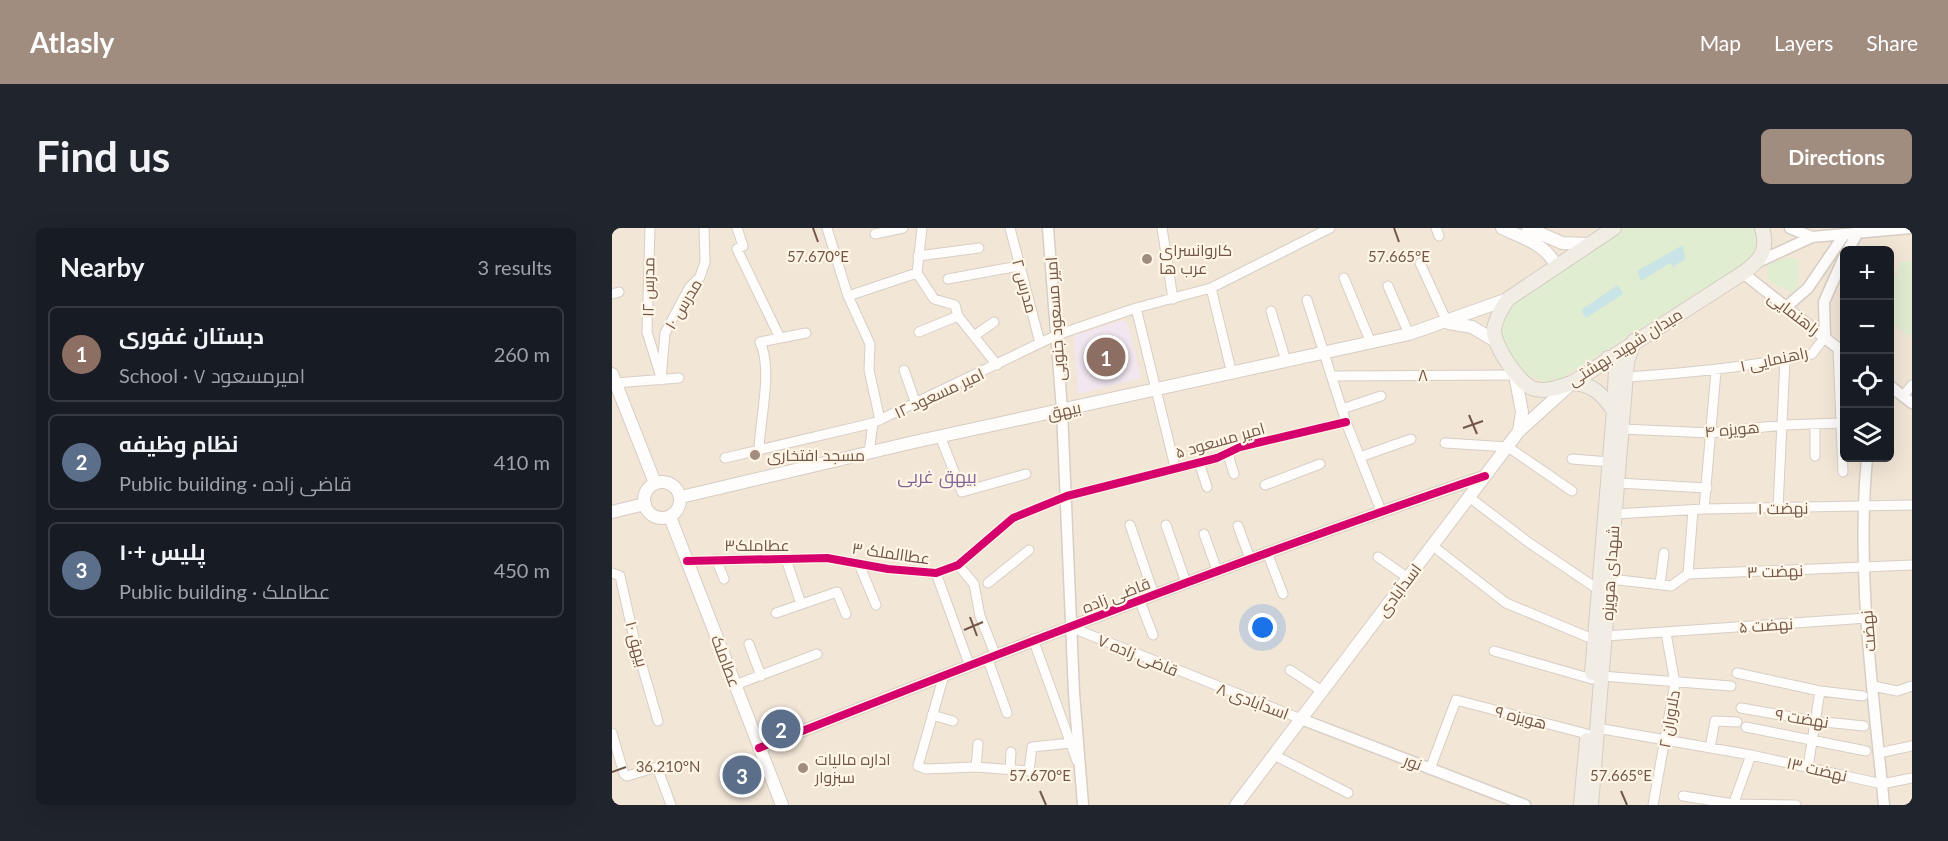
<!DOCTYPE html>
<meta charset="utf-8">
<style>
body{margin:0;font-family:Lato,Cairo,sans-serif;background:#20242c;color:#f1f3f6}
.controls{position:absolute;right:18px;top:18px;display:grid;overflow:hidden;border-radius:9px;box-shadow:0 6px 24px #0002}
.controls button{width:54px;height:54px;display:grid;place-items:center;padding:0;border:0;border-bottom:2px solid #363941;background:#171b24;color:#f1f3f6;font:30px sans-serif}
.you{position:absolute;left:651px;top:400px;width:21px;height:21px;margin:-15px;border:4px solid #fff;border-radius:50%;background:#1a73e8;box-shadow:0 0 0 9px #1a73e833}
.badge{display:grid;place-items:center;width:39px;height:39px;border-radius:50%;background:#a18d80;color:#fff;font-size:20px;font-weight:700}
.pin{position:absolute;translate:-50% -50%;border:3px solid #fff;box-shadow:0 2px 6px #0006}
.list{margin:0;padding:0;list-style:none}
h2{display:flex;justify-content:space-between;align-items:center;height:78px;margin:0;padding:0 24px;font-size:26px}
h2 small{font-size:20px;font-weight:400;color:#9ea1a6}
.list li{display:grid;grid-template-columns:39px 1fr auto;gap:18px;align-items:center;box-sizing:border-box;height:96px;margin:0 12px 12px;padding:0 12px;border:2px solid #363941;border-radius:9px}
.list b{display:block;font-size:22px;white-space:nowrap}
.list p{margin:0;font-size:20px;white-space:nowrap;color:#9ea1a6}
.list em{font-size:20px;font-style:normal;color:#9ea1a6}
.icon{flex:none;width:33px;height:33px;fill:none;stroke:currentColor;stroke-width:2;stroke-linecap:round;stroke-linejoin:round}
.map{position:relative;flex:none;width:1300px;height:577px;overflow:hidden;border-radius:9px}
header{display:flex;align-items:center;gap:36px;box-sizing:border-box;height:84px;padding:0 30px;background:#a18d80;color:#fff}
header strong{font-size:28px}
nav{display:flex;gap:33px;margin-inline-start:auto;font-size:21px}
.intro{display:flex;align-items:center;justify-content:space-between;box-sizing:border-box;height:144px;padding:0 36px}
h1{margin:0;font-size:42px}
.button{padding:15px 27px;border-radius:9px;background:#a18d80;color:#fff;font-size:21px;font-weight:700}
main{display:flex;gap:36px;padding:0 36px}
aside{flex:1;background:#171b24;border-radius:9px;box-shadow:0 6px 24px #0002}
.map>svg:first-child{display:block}
</style>
<header>
<strong>Atlasly</strong>
<nav><a>Map</a><a>Layers</a><a>Share</a></nav>
</header>
<div class="intro"><h1>Find us</h1><a class="button">Directions</a></div>
<main>
<aside>
<h2>Nearby<small>3 results</small></h2>
<ul class="list">
<li><span class="badge" style="background:#8d6e63">1</span><div><b>دبستان غفوری</b><p>School · امیرمسعود ۷</p></div><em>260 m</em></li>
<li><span class="badge" style="background:#5c6f8a">2</span><div><b>نظام وظیفه</b><p>Public building · قاضی زاده</p></div><em>410 m</em></li>
<li><span class="badge" style="background:#5c6f8a">3</span><div><b>پلیس +۱۰</b><p>Public building · عطاملک</p></div><em>450 m</em></li>
</ul>
</aside>
<div class="map">
<svg width="1300" height="577" viewBox="0 0 1300 577">
<rect width="100%" height="100%" fill="#f6f1e7"/>
<path fill="#f2e6d7" fill-rule="evenodd" d="M 0,0 L 1300,0 L 1300,577 L 0,577 ZM 1232,22 L 1278,22 L 1278,230 L 1232,230 Z"/>
<path fill="#f2e7f0" d="M 510,92 L 516,96 L 529,150 L 466,166 L 462,108 Z"/>
<path fill="#e1edd1" d="M 1012,0 L 1145,0 C 1149,15 1145,24 1134,35 L 942,155 C 921,152 905,144 894,124 C 889,115 886,105 888,94 C 893,69 987,16 1012,0 Z
M 1175,30 L 1186,31 L 1187,50 L 1184,67 L 1155,52 L 1156,36 Z
M 1300,33 L 1300,110 L 1278,94 L 1278,64 L 1288,34 Z"/>
<path fill="#c8e4e6" d="M 1071,17 L 1073,31 L 1061,39 L 1058,35 L 1029,53 L 1025,43 Z
M 1006,57 L 1011,66 L 974,90 L 969,82 Z"/>
<g fill="none" stroke-linecap="round" stroke-linejoin="round">
<defs>
<path id="minor" d="M 38,0 L 35,104 L 48,146
M 125,0 L 131,18 L 125,21 L 168,110
M 215,0 L 236,68 L 258,116 L 257,142 L 268,192
M 310,0 L 305,45 L 322,71 L 343,77 L 346,88 L 385,137
M 398,0 L 428,115
M 550,0 L 561,71
M 824,0 L 827,8
M 263,6 L 291,0
M 306,28 L 367,20
M 808,35 L 835,94
M 732,50 L 759,115
M 336,51 L 407,38
M 776,58 L 797,106
M 599,60 L 620,146
M 0,66 L 7,64
M 236,68 L 305,45
M 695,72 L 734,194 L 769,283
M 524,80 L 563,239
M 659,83 L 674,133
M 307,104 L 346,88
M 362,108 L 382,94
M 1226,120 L 1231,244
M 292,142 L 304,176
M 719,148 L 903,147
M 1014,149 C 1077,145 1138,139 1200,126 L 1213,109
M 49,152 L 53,105 L 77,60 L 88,49 L 93,34 L 92,0
M 3,155 L 67,150
M 1291,168 L 1300,157
M 730,181 L 769,168
M 1010,201 L 1099,205 L 1170,197 L 1229,195
M 328,208 L 350,264 L 414,246
M 833,215 L 896,219 L 960,263
M 147,221 C 148,191 161,141 148,114 L 194,105
M 257,225 L 261,195
M 616,226 L 622,246
M 1203,228 L 1203,196
M 748,229 L 799,211
M 113,230 L 261,195 L 445,107 L 524,80 L 599,60 L 718,0
M 960,231 L 998,234
M 587,234 L 595,259
M 1006,255 L 1095,260
M 653,257 L 708,236
M 857,269 L 916,314 L 987,362
M 1166,280 L 1173,132
M 1092,281 L 1104,143
M 1002,286 L 1092,281 L 1300,277
M 518,297 L 542,367
M 554,297 L 574,355
M 626,298 L 638,331
M 592,306 L 605,342
M 821,318 L 894,375 L 983,412
M 655,324 L 671,366
M 766,329 L 796,350
M 104,331 L 112,351
M 174,331 L 189,376
M 75,333 L 215,330 L 276,341 L 324,345 L 346,337 L 401,290 L 455,268 L 605,230 L 628,219 L 734,194
M 247,336 L 264,377
M 346,337 L 362,356 L 368,388 L 383,426
M 0,345 L 8,348 L 22,410 L 46,493
M 324,345 L 357,436
M 1076,346 L 1300,337
M 1076,346 L 1081,282
M 998,351 L 1059,358 L 1076,346
M 376,355 L 417,322
M 1048,356 L 1052,325
M 527,371 L 541,407
M 164,385 L 225,364 L 234,386
M 458,399 L 689,491
M 993,408 L 1255,390
M 421,411 L 465,533
M 137,416 L 149,448
M 882,423 L 980,451
M 375,429 L 395,485
M 678,442 L 710,463
M 1125,445 L 1208,463 L 1251,468
M 332,447 L 306,538 L 314,541 L 364,539 L 417,543 L 420,519 L 458,515
M 989,448 L 1119,458
M 123,457 L 205,426
M 1261,458 L 1285,463 L 1300,458
M 1129,480 L 1203,493 L 1252,498
M 320,487 L 341,493
M 1134,499 L 1254,523
M 985,500 L 1139,527 L 1270,556 L 1300,550
M 0,505 L 12,546 L 15,548 L 45,539 L 59,577
M 1098,520 L 1103,493 L 1125,494
M 1267,525 L 1300,518
M 662,527 L 736,565
M 364,539 L 366,516
M 1196,539 L 1208,463
M 818,541 L 844,472 L 975,506
M 398,542 L 399,524
M 1071,568 L 1121,576 L 1184,577
M 1041,577 L 1063,455 L 1054,405
M 1121,577 L 1139,527"/>
<path id="tertiary" d="M 436,0 L 450,182 L 462,465 L 471,577
M 1178,0 L 1200,9
M 1236,22 L 1245,6
M 1148,33 L 1200,9 L 1298,0
M 1131,45 L 1232,125
M 1174,79 L 1196,60 L 1232,7
M 1213,109 L 1212,74 L 1232,29
M 1278,158 L 1300,175
M 1255,230 C 1244,345 1261,461 1272,577
M 689,491 L 913,577
M 147,520 C 388,425 628,331 873,248"/>
<path id="secondary" d="M 890,0 C 911,10 934,16 944,38
M 916,0 L 950,15 L 976,16
M 837,95 L 860,99 L 885,114
M 0,146 L 43,255
M 903,147 L 910,184 L 907,203
M32 272a18 18 0 1 1 36 0a18 18 0 1 1-36 0Z
M 69,269 L 302,214 L 797,106 L 896,71
M 0,284 L 33,276
M 58,289 L 170,577
M 624,577 L 907,203 L 959,156"/>
<path id="primary" d="M 1002,0 L 896,71 C 889,81 884,90 882,101 C 881,117 907,157 923,161 C 936,164 947,159 960,155 L 1131,45 C 1148,33 1157,22 1150,0
M 960,155 C 981,156 990,166 1002,183
M 980,445 L 1002,183 L 1004,140 L 996,130
M 969,577 L 975,512
M 979,577 L 1015,134 L 1022,113"/>
</defs>
<use href="#minor" stroke="#d7cec5" stroke-width="11"/>
<use href="#tertiary" stroke="#d7cec5" stroke-width="13"/>
<use href="#secondary" stroke="#d6ccc3" stroke-width="14"/>
<use href="#primary" stroke="#d5ccc4" stroke-width="16"/>
<use href="#minor" stroke="#fefdfb" stroke-width="9"/>
<use href="#tertiary" stroke="#fefdfb" stroke-width="10"/>
<use href="#secondary" stroke="#fefdfb" stroke-width="12"/>
<use href="#primary" stroke="#f2ede4" stroke-width="14"/>
<defs>
<path id="cycleway" d="M 75,333 L 215,330 L 276,341 L 324,345 L 346,337 L 401,290 L 455,268 L 605,230 L 628,219 L 734,194
M 147,520 C 388,425 628,331 873,248"/>
</defs>
<use href="#cycleway" stroke="#fff6e7" stroke-width="11"/>
<use href="#cycleway" stroke="#d6006c" stroke-width="8"/>
</g>
<path fill="none" stroke="#735748" stroke-width="2" d="M 201,0 L 206,14M 782,0 L 787,14M 857,187 L 865,206M 851,200 L 871,193M 358,389 L 365,408M 352,402 L 371,394M 0,544 L 14,539M 428,563 L 434,577M 1009,563 L 1015,577"/>
<g fill="#a18d80" stroke="#fff6e7" stroke-width="2">
<circle cx="535" cy="31" r="6"/>
<circle cx="143" cy="227" r="6"/>
<circle cx="191" cy="540" r="6"/>
</g>
<g text-anchor="middle" stroke-width="4.5" stroke-linejoin="round" paint-order="stroke">
<g font-size="16" fill="#735748" stroke="#fff6e7" text-anchor="start">
<text x="547" y="28">کاروانسرای<tspan x="547" dy="18">عرب ها</tspan></text>
<text x="155" y="233">مسجد افتخاری</text>
<text x="203" y="537">اداره مالیات<tspan x="203" dy="18">سبزوار</tspan></text>
</g>
<g font-size="16" fill="#735748" stroke="#fff6e7">
<text transform="translate(413 58) rotate(75)" y="6">مدرس ۲</text>
<text transform="translate(36 59) rotate(-89)" y="6">مدرس ۱۲</text>
<text transform="translate(71 76) rotate(-59)" y="6">مدرس ۱۰</text>
<text transform="translate(1182 85) rotate(37)" y="6">راهنمایی</text>
<text transform="translate(443 91) rotate(-94)" y="6">امیر مسعود جنوبی</text>
<text transform="translate(1013 119) rotate(-32)" y="6">میدان شهید بهشتی</text>
<text transform="translate(1162 131) rotate(-12)" y="6">راهنمایی ۱</text>
<text x="811" y="153">۸</text>
<text transform="translate(327 165) rotate(-25)" y="6">امیر مسعود ۱۲</text>
<text transform="translate(452 182) rotate(-12)" y="6">بیهق</text>
<text transform="translate(1120 201) rotate(-5)" y="6">هویزه ۴</text>
<text transform="translate(608 212) rotate(-16)" y="6">امیر مسعود ۵</text>
<text transform="translate(1171 280) rotate(-1)" y="6">نهضت ۱</text>
<text x="145" y="323">عطاملک۳</text>
<text transform="translate(279 325) rotate(8)" y="6">عطاالملک ۳</text>
<text transform="translate(1163 343) rotate(-2)" y="6">نهضت ۳</text>
<text transform="translate(998 345) rotate(-86)" y="6">شهدای هویزه</text>
<text transform="translate(787 362) rotate(-53)" y="6">اسدآبادی</text>
<text transform="translate(504 367) rotate(-21)" y="6">قاضی زاده</text>
<text transform="translate(1154 397) rotate(-4)" y="6">نهضت ۵</text>
<text transform="translate(1256 403) rotate(-95)" y="6">نهضت</text>
<text transform="translate(25 416) rotate(75)" y="6">بیهق ۱۰</text>
<text transform="translate(526 427) rotate(22)" y="6">قاضی زاده ۷</text>
<text transform="translate(114 433) rotate(69)" y="6">عطاملک</text>
<text transform="translate(641 473) rotate(21)" y="6">اسدآبادی ۸</text>
<text transform="translate(909 489) rotate(14)" y="6">هویزه ۹</text>
<text transform="translate(1190 490) rotate(9)" y="6">نهضت ۹</text>
<text transform="translate(1057 491) rotate(-80)" y="6">دلاوران ۲</text>
<text transform="translate(801 534) rotate(21)" y="6">نور</text>
<text transform="translate(1205 541) rotate(13)" y="6">نهضت ۱۳</text>
</g>
<g font-size="18" fill="#866397" stroke="#fff6e7">
<text x="325" y="255">بیهق غربی</text>
</g>
</g>
<g font-size="15" text-anchor="middle" fill="#735748" stroke="#fff6e7" stroke-width="4.5" stroke-linejoin="round" paint-order="stroke">
<text x="206" y="34">57.670°E</text>
<text x="787" y="34">57.665°E</text>
<text x="56" y="544">36.210°N</text>
<text x="428" y="553">57.670°E</text>
<text x="1009" y="553">57.665°E</text>
</g>
</svg>
<div class="controls">
<button>+</button>
<button>−</button>
<button><svg class="icon" aria-label="locate" viewBox="0 0 24 24"><circle cx="12" cy="12" r="6"/><path d="M12 2v4M12 18v4M2 12h4M18 12h4"/></svg></button>
<button><svg class="icon" aria-label="layers" viewBox="0 0 24 24"><path d="M12 4l9 5-9 5-9-5zM3 14l9 5 9-5"/></svg></button>
</div>
<div class="you"></div>
<div class="pin badge" style="left:494px;top:129px;background:#8d6e63">1</div>
<div class="pin badge" style="left:169px;top:501px;background:#5c6f8a">2</div>
<div class="pin badge" style="left:130px;top:547px;background:#5c6f8a">3</div>
</div>
</main>
